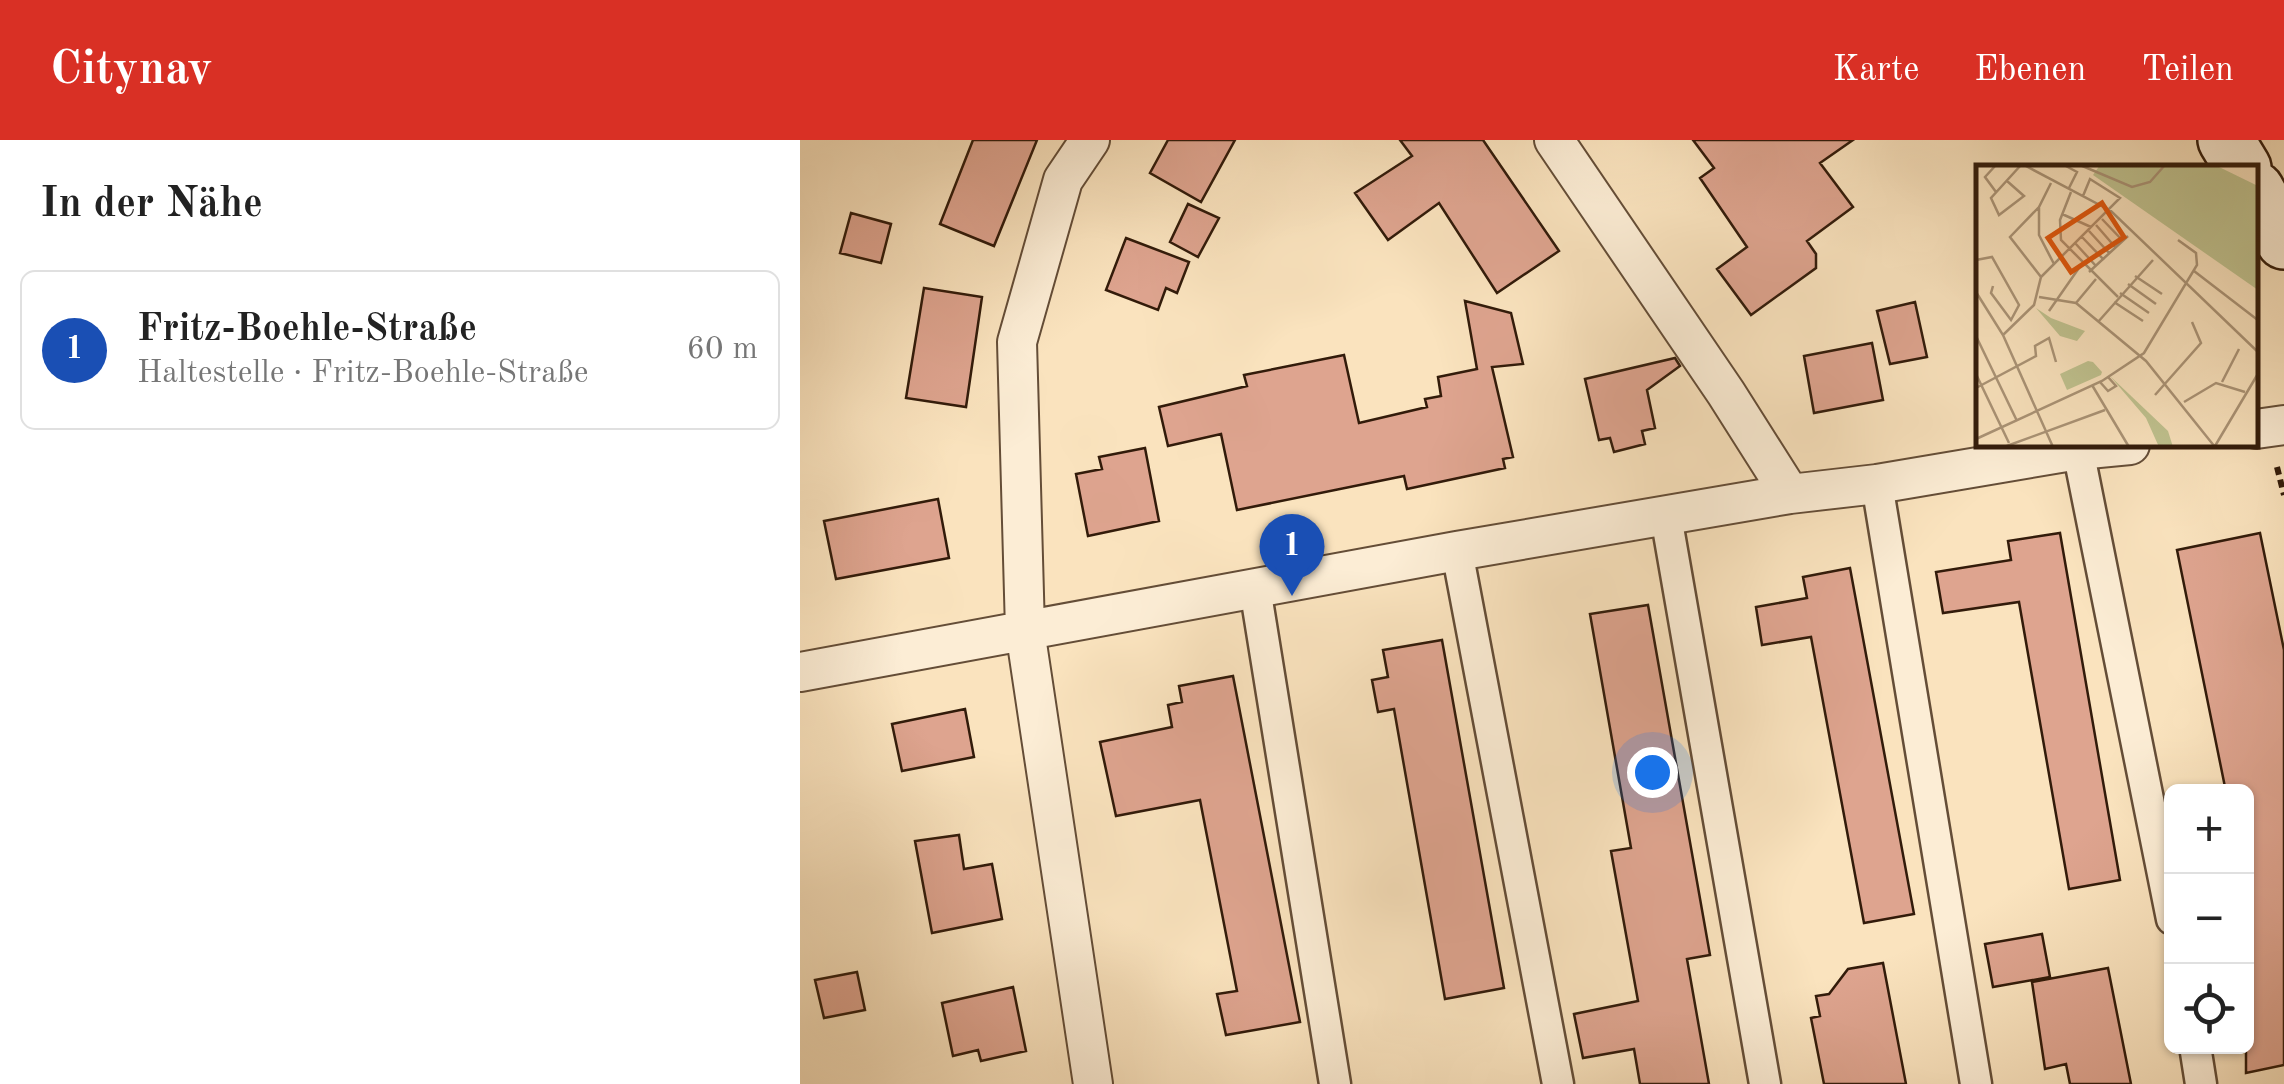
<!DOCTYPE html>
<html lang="de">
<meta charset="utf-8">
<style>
body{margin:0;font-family:"Old Standard TT",serif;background:#f2f2f2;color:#222}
.controls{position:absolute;right:30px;bottom:30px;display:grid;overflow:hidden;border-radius:15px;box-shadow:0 2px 8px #0004}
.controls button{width:90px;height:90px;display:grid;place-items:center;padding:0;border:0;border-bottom:2px solid #e0e0e0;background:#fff;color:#222;font:50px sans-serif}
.you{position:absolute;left:852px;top:632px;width:35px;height:35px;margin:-25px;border:8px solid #fff;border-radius:50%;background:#1a73e8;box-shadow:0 0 0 15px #1a73e833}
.badge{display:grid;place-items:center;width:65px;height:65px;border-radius:50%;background:#d93025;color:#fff;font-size:32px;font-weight:700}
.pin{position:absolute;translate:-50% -82px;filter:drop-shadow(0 2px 5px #0008)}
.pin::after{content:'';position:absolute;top:52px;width:35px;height:30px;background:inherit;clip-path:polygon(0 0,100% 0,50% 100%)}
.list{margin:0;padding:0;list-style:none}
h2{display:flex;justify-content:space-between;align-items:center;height:130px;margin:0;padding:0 40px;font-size:42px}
h2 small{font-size:32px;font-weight:400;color:#767676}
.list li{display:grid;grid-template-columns:65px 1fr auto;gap:30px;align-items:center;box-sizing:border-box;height:160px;margin:0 20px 20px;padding:0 20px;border:2px solid #e0e0e0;border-radius:15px}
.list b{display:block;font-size:38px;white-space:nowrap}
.list p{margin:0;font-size:32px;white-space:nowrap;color:#767676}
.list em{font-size:32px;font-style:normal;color:#767676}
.icon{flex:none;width:55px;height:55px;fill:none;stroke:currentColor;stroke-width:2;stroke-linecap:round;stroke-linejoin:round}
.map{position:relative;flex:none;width:1484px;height:944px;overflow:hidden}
header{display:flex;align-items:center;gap:60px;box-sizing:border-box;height:140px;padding:0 50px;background:#d93025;color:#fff}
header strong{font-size:48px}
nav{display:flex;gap:55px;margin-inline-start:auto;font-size:35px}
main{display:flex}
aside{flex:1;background:#fff}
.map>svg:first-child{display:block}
</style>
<header>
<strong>Citynav</strong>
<nav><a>Karte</a><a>Ebenen</a><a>Teilen</a></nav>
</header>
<main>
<aside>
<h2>In der Nähe<small></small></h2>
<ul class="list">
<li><span class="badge" style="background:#1a4fb4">1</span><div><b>Fritz-Boehle-Straße</b><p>Haltestelle · Fritz-Boehle-Straße</p></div><em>60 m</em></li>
</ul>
</aside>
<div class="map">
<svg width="1484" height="944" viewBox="0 0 1484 944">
<rect width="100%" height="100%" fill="#fae3be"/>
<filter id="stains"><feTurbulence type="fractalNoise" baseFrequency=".002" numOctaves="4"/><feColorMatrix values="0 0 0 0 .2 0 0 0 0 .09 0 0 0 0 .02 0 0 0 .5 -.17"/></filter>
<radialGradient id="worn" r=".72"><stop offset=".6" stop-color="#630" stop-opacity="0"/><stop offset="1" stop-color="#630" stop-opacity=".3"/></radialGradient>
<path fill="#dea48f" stroke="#321b0a" stroke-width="2.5" d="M 173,0 L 237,0 L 194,106 L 140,84 Z
M 368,0 L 435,0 L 401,62 L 350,33 Z
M 600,0 L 683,0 L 759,111 L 697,153 L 639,63 L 588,100 L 555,53 L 612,16 Z
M 893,0 L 1053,0 L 1020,23 L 1053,67 L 1007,101 L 1016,114 L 1016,128 L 951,175 L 917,129 L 947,107 L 900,38 L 914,28 Z
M 388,64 L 419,78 L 398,117 L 370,102 Z
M 51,73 L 91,84 L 81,123 L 40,113 Z
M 326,98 L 389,122 L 377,153 L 366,148 L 358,170 L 306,150 Z
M 124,148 L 182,157 L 166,267 L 106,258 Z
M 665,161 L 711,173 L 723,224 L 692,227 L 713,317 L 703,319 L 705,328 L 607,349 L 604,336 L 594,338 L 437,370 L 421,294 L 368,306 L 359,267 L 447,246 L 444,235 L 544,215 L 559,283 L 627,267 L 625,259 L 641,256 L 638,237 L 677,229 Z
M 1115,162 L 1127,217 L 1090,224 L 1077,171 Z
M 1072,203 L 1083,260 L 1014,273 L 1004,216 Z
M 875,218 L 880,226 L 847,250 L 855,288 L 842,291 L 845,304 L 814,312 L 810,298 L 799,300 L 785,239 Z
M 345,308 L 359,381 L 288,396 L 276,334 L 302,329 L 299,317 Z
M 138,359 L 149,418 L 36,439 L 24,381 Z
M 1260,393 L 1320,740 L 1269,749 L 1219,462 L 1143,473 L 1136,432 L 1211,420 L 1208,401 Z
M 1460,393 L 1484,510 L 1484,925 L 1446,933 L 1446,652 L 1426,652 L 1377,410 Z
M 1050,428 L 1114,774 L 1064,783 L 1011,497 L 962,505 L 956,467 L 1007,458 L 1003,437 Z
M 848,465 L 910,815 L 887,819 L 909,944 L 840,944 L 834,909 L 783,918 L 774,874 L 838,861 L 811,711 L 831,708 L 790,474 Z
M 642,500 L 704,848 L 645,859 L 594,569 L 578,572 L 572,540 L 588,537 L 583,510 Z
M 433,536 L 500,882 L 426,895 L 417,854 L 437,851 L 400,660 L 316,676 L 300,602 L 372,587 L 368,565 L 382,562 L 379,546 Z
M 165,569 L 174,617 L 102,631 L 92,584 Z
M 159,695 L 164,729 L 192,724 L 202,779 L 132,793 L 115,701 Z
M 1242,794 L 1250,837 L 1193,847 L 1185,804 Z
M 1083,823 L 1106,944 L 1024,944 L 1011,878 L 1020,876 L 1016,856 L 1029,854 L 1048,829 Z
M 1308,828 L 1331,944 L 1270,944 L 1266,924 L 1245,929 L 1232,842 Z
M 57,832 L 65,870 L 24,878 L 15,840 Z
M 213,847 L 226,911 L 181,921 L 178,910 L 153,916 L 142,863 Z"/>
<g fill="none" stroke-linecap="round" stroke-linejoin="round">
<defs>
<path id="pedestrian" d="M 1278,310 L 1372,779
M 1077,344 L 1176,944
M 866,376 L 965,944
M 657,411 L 758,944
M 455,448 L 535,944
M 1395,906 L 1401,944"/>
<path id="minor" d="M 290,0 L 263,40 L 217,202 L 225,490 L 293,944
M 754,0 L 926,253 L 990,354
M 1456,289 L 1484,285
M 0,532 L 657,411 L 990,354 L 1077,344 L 1278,310 L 1330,305"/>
<path id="secondary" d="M 1426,0 L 1443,28
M 1456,50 L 1484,101"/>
</defs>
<use href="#pedestrian" stroke="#644d37" stroke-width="35"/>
<use href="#minor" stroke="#644d37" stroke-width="42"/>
<use href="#secondary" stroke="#321b0a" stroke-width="60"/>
<path stroke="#321b0a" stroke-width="6" stroke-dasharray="8 5" stroke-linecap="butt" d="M 1477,327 L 1484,355"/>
<use href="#pedestrian" stroke="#fcedd5" stroke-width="30"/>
<use href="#minor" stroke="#fcedd5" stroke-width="38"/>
<use href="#secondary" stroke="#fcedd5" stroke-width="55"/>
</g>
<g transform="translate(1176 25)">
<rect width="282" height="282" fill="#fae3be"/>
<path d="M 124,0 L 239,0 L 282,21 L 282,125 L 117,10 ZM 60,143 L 75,153 L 109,166 L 101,176 L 84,171 ZM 112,196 L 117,197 L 126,207 L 125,210 L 91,225 L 84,209 ZM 134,211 L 192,266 L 197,282 L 183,282 L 170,253 Z" fill="#c0c390"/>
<path fill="none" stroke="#aa9376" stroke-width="2.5" d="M 48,0 L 135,46 L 283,188M 88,0 L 101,7 L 93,23M 104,0 L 156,22 L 174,17 L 189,0M 31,16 L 48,31 L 23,50 L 15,33 L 45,0M 20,27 L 9,12 L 20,0M 95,27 L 84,55 L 85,75 L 142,132M 63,42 L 63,70 L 78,99M 86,49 L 115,62M 126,54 L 147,76M 120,60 L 140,83M 113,66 L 134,89M 106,72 L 128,95M 99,78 L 120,101M 0,95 L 16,92 L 43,140 L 35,155 L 15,128 L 17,121M 218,106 L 283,156M 113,107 L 152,71M 159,111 L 186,129M 65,112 L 34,72 L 63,42 L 75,18M 152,119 L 180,139M 0,127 L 27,170 L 77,282M 144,128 L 173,148M 63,132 L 100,138 L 170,196 L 239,282M 138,137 L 167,156M 100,138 L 120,114M 73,146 L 105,100M 122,157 L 177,95M 27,170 L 58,140 L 65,112 L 144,33 L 114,14 L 107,31M 0,171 L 41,256M 0,209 L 33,278M 124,217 L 132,226 L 140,221 L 132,212M 246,217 L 263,184M 116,220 L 153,282M 0,223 L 60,191 L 59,181 L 73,173 L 80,197M 179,230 L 225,178 L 216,157M 208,237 L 240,218 L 269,227M 0,274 L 126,216 L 168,188 L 221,100 L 220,88 L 202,75M 239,281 L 283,207M 28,282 L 129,245"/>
<path fill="#df560c" fill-opacity="0.15" stroke="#df560c" stroke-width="5" d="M 126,38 L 148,72 L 95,107 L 72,73 Z"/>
<rect width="282" height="282" fill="none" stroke="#321b0a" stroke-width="5"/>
</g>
<rect width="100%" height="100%" filter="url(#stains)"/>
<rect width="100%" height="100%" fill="url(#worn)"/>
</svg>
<div class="controls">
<button>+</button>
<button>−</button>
<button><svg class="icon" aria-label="locate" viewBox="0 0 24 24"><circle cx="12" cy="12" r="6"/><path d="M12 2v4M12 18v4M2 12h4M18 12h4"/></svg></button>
</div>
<div class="you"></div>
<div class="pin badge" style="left:492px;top:456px;background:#1a4fb4">1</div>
</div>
</main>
